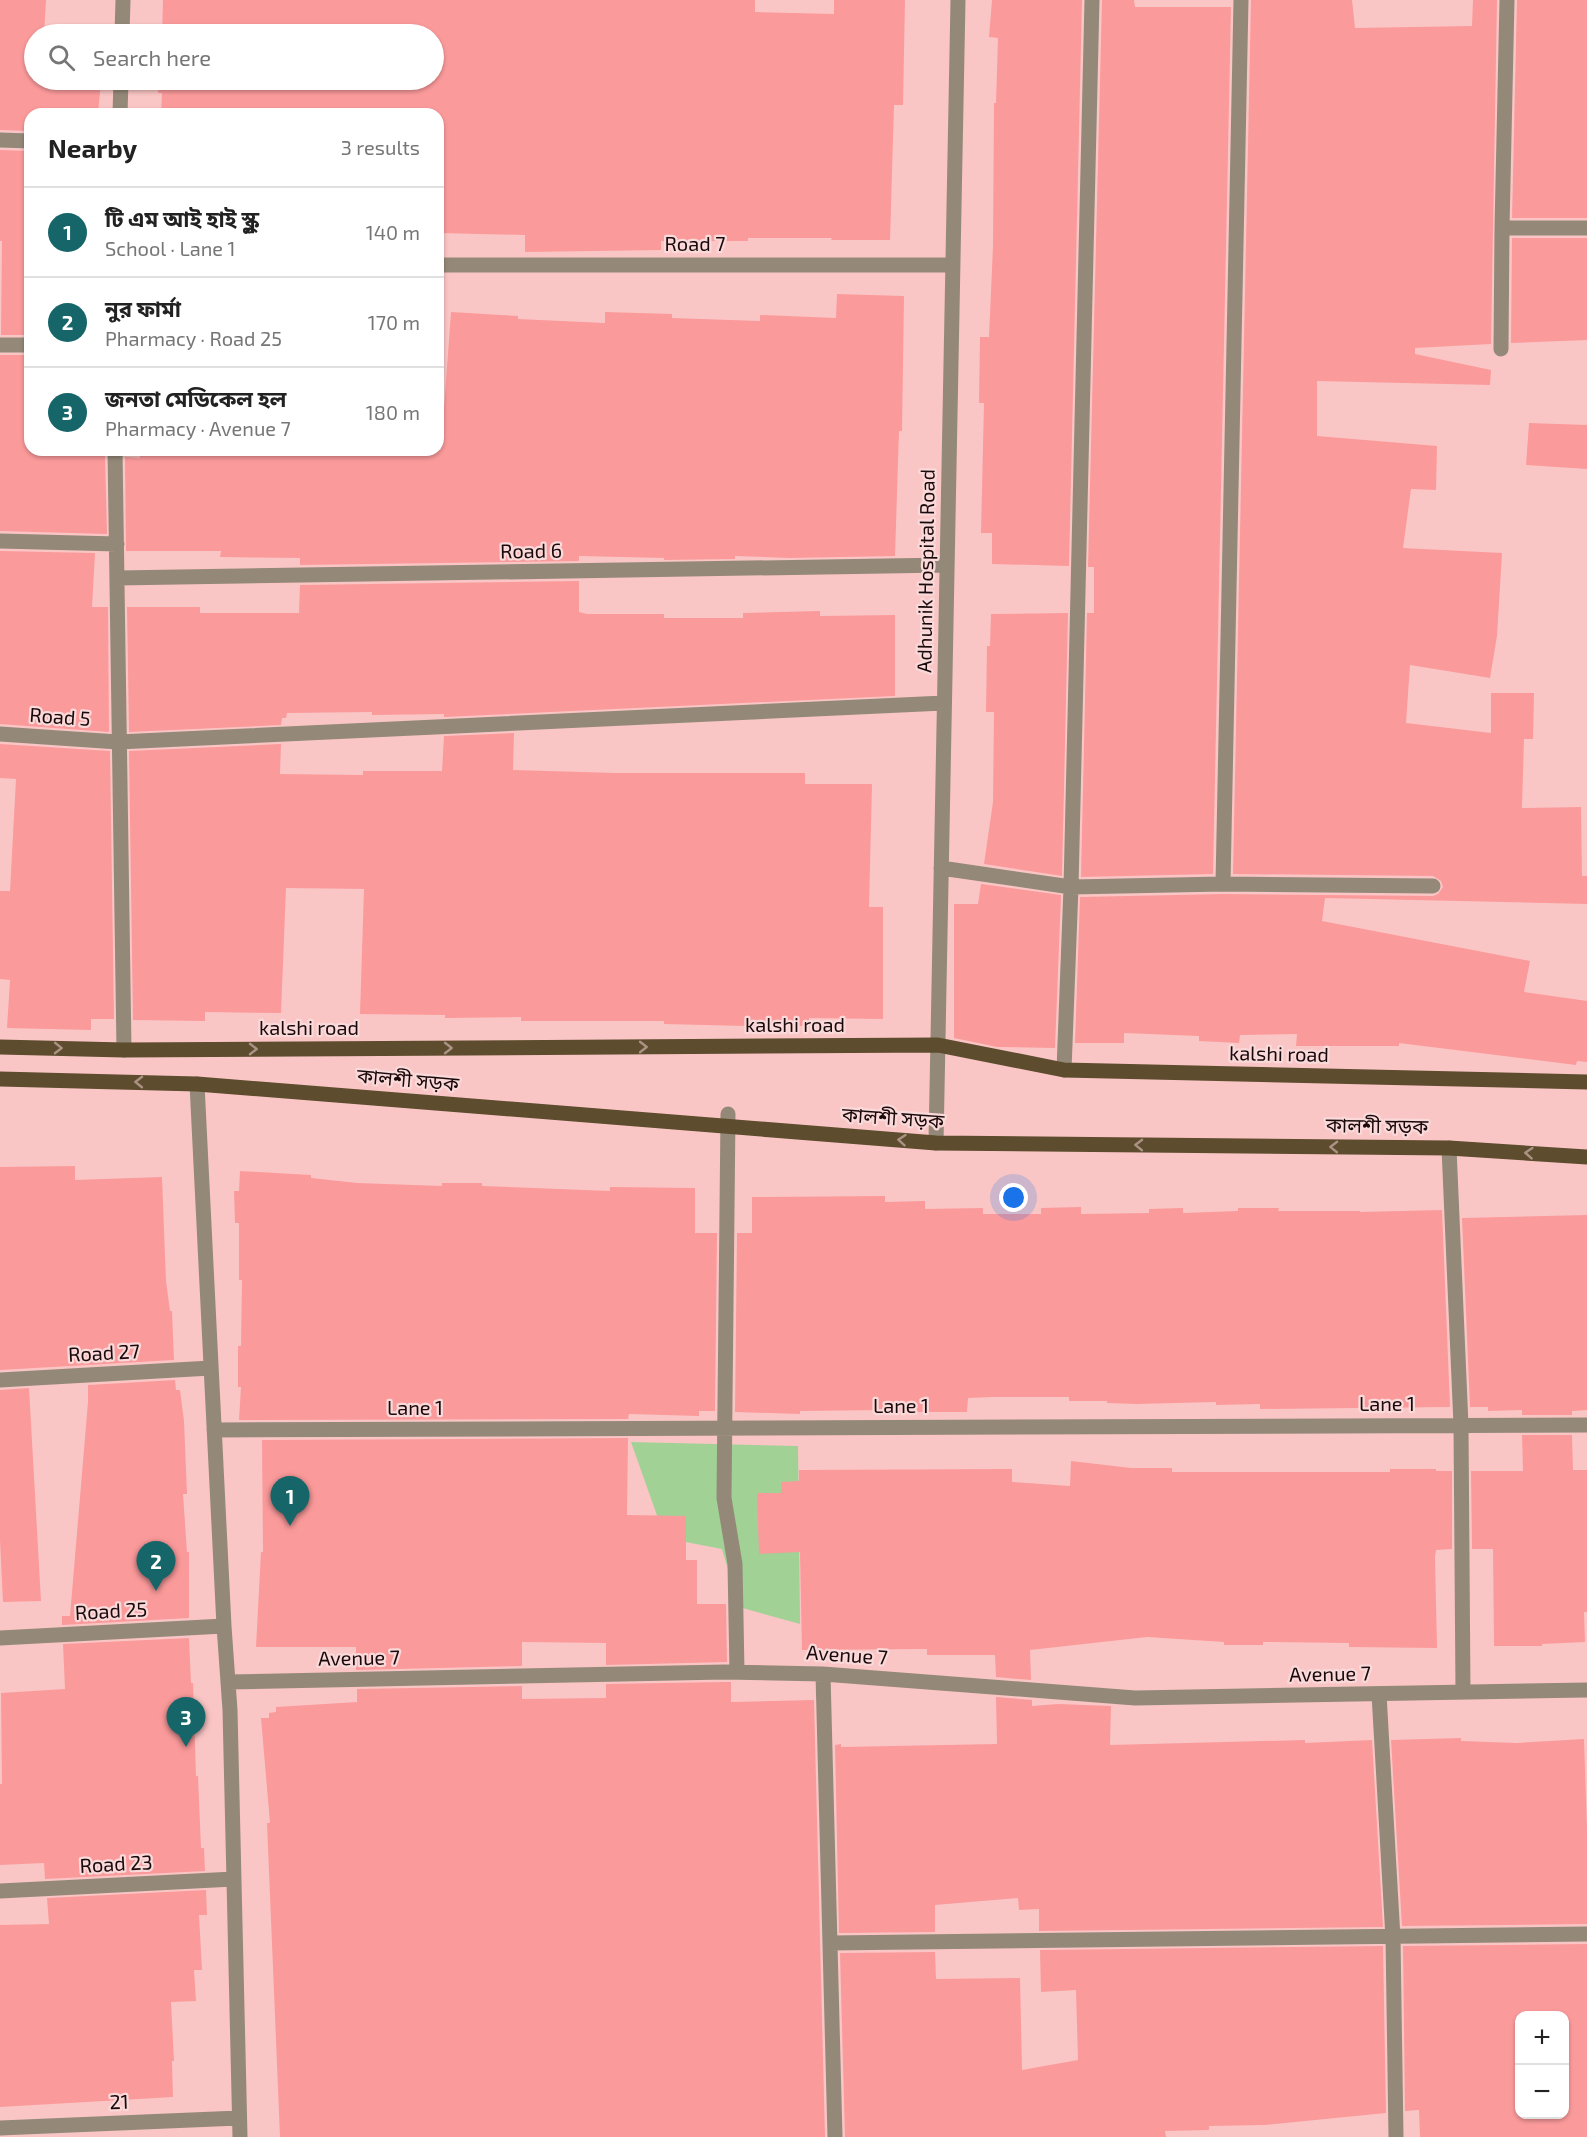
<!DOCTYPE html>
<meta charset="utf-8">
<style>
body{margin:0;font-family:"Exo 2","Noto Sans Bengali",sans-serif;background:#f6f6f6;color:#222}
.controls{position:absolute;right:18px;bottom:18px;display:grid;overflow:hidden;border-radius:12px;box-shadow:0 2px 4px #0004}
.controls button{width:54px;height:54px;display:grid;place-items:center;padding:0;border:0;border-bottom:2px solid #e0e0e0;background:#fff;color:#222;font:30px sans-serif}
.you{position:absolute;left:1014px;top:1198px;width:21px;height:21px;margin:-15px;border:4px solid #fff;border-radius:50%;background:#1a73e8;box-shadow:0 0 0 9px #1a73e833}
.badge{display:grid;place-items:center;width:39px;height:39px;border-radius:50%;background:#166569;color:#fff;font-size:20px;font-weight:700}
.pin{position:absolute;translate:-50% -50px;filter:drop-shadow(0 2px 3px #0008)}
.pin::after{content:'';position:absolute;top:32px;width:21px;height:18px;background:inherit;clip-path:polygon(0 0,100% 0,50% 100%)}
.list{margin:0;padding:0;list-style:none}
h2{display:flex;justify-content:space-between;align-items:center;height:78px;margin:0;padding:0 24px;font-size:26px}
h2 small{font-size:20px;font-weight:400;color:#767676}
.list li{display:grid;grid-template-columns:39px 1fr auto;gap:18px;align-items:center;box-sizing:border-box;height:90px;padding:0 24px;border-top:2px solid #e0e0e0}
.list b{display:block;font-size:22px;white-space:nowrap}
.list p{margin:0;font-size:20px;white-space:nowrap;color:#767676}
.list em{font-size:20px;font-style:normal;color:#767676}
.icon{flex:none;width:33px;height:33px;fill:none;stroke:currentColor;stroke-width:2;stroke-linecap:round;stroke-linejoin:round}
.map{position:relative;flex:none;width:1587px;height:2137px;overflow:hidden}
.search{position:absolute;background:#fff;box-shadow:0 2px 4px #0004;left:24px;top:24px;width:420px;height:66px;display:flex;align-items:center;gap:15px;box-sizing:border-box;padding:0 21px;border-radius:33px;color:#767676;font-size:22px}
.panel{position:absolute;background:#fff;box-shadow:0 2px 4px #0004;left:24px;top:108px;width:420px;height:348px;border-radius:18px}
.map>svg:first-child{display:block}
</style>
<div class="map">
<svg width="1587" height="2137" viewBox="0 0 1587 2137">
<rect width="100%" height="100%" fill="#fac6c5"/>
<path fill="#a1d195" d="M 631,1442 L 798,1446 L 800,1624 L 739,1607 L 722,1549 L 665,1538 Z"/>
<path fill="#fb9a9b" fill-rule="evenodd" d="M 0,0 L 46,0 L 44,34 L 34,34 L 34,80 L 101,80 L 98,114 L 30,114 L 30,131 L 0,130 Z
M 163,0 L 755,0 L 755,12 L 834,14 L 834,0 L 905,0 L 903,105 L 894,105 L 890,240 L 831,240 L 832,238 L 748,238 L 748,241 L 661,241 L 661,250 L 525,252 L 525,235 L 438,233 L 438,114 L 161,114 L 162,93 L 158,93 L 159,80 L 434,80 L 434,34 L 162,34 Z
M 992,0 L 1082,0 L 1069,566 L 992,564 L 992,533 L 981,533 L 984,403 L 979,403 L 980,337 L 989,337 L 993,246 L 994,103 L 996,103 L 998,38 L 989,37 Z
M 1102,0 L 1134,0 L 1135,7 L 1231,7 L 1213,874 L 1081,877 L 1087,613 L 1094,613 L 1094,567 L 1088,567 Z
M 1251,0 L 1352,0 L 1355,28 L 1472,26 L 1473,0 L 1497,0 L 1491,344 L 1415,348 L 1415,354 L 1491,370 L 1490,385 L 1317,381 L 1317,436 L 1437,446 L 1436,490 L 1411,489 L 1403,548 L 1502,553 L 1497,636 L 1490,678 L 1410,665 L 1406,723 L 1491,733 L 1491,693 L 1534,693 L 1533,739 L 1524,739 L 1522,808 L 1581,807 L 1582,876 L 1587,876 L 1587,904 L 1325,898 L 1322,921 L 1530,961 L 1524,992 L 1587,1001 L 1587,1062 L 1577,1061 L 1576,1065 L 1399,1043 L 1399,1046 L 1296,1046 L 1297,1034 L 1240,1035 L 1239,1043 L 1199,1041 L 1199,1036 L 1124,1033 L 1124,1043 L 1075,1043 L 1080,897 L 1223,894 L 1433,896 L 1438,894 L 1443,887 L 1441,881 L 1433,876 L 1233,874 Z
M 1517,0 L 1587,0 L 1587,218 L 1512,218 Z
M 0,150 L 30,151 L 30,335 L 1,335 L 2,241 L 0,241 Z
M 1512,238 L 1587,238 L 1587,340 L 1511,343 Z
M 837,294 L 904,296 L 902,431 L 899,431 L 895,556 L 790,558 L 735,556 L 735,559 L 664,560 L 664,558 L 579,556 L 579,561 L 300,565 L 300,558 L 220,557 L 221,551 L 126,551 L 125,457 L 140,458 L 140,450 L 441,450 L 451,312 L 518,316 L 518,319 L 605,323 L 605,312 L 672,314 L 672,318 L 760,321 L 760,315 L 836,318 Z
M 0,355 L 30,355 L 30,450 L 105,455 L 107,534 L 0,531 Z
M 1529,423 L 1587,425 L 1587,469 L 1526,465 Z
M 0,551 L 95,553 L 92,607 L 108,607 L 109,732 L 0,724 Z
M 579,581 L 579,612 L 587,614 L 664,614 L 664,618 L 743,618 L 743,613 L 820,611 L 820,616 L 895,615 L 895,696 L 444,717 L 444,714 L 372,715 L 372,712 L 287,713 L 286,718 L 282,718 L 281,725 L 129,732 L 127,607 L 200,607 L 200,613 L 299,613 L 300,585 Z
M 1068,613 L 1062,876 L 984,864 L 993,802 L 994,712 L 986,712 L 987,646 L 990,646 L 991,614 Z
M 514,733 L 513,770 L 616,773 L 805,773 L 805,784 L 872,784 L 869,907 L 883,907 L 883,1019 L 809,1018 L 809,1026 L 746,1026 L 664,1024 L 664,1021 L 521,1021 L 521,1017 L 445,1018 L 445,1015 L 360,1014 L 364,889 L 286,888 L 281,1013 L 205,1012 L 205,1021 L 133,1020 L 129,751 L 281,744 L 280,774 L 363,775 L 363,771 L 442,771 L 444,736 Z
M 0,744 L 110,751 L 114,1019 L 91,1019 L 91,1030 L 7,1028 L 10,980 L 0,979 L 0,891 L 10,891 L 16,779 L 0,778 Z
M 981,884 L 1061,895 L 1055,1048 L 997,1047 L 954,1038 L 954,904 L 978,904 Z
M 75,1166 L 75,1180 L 162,1177 L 166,1281 L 170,1311 L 172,1311 L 174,1360 L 0,1370 L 0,1167 Z
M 240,1171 L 311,1175 L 311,1178 L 357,1183 L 442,1186 L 442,1183 L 482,1183 L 482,1186 L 610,1191 L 610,1187 L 695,1188 L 695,1233 L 717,1233 L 715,1411 L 699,1411 L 699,1416 L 629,1414 L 628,1419 L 239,1420 L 241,1387 L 238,1387 L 238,1346 L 241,1346 L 242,1280 L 239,1280 L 239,1223 L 235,1223 L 234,1191 L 239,1191 Z
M 885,1196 L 885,1202 L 925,1201 L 925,1209 L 983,1208 L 983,1214 L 1041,1214 L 1041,1208 L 1081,1207 L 1081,1214 L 1149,1213 L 1149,1209 L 1183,1208 L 1183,1213 L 1238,1211 L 1238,1208 L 1279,1208 L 1278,1211 L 1360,1211 L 1360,1212 L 1442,1210 L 1450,1407 L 1260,1409 L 1260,1404 L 1216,1405 L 1216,1402 L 1137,1404 L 1107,1403 L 1107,1401 L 1069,1401 L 1069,1397 L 992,1397 L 968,1398 L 967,1412 L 886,1412 L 886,1410 L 800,1411 L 800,1414 L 735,1412 L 737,1233 L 752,1233 L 752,1197 Z
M 1587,1215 L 1587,1410 L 1572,1411 L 1572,1415 L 1522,1415 L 1522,1410 L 1488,1411 L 1488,1407 L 1470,1407 L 1462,1218 Z
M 175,1380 L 176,1390 L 180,1390 L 184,1421 L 187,1494 L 183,1494 L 187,1552 L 189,1552 L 189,1618 L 62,1625 L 62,1616 L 70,1616 L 88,1402 L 88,1385 Z
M 29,1388 L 41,1601 L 3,1602 L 0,1540 L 0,1390 Z
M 1522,1435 L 1572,1435 L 1573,1470 L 1587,1470 L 1587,1612 L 1584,1612 L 1585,1642 L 1542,1644 L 1542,1646 L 1494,1646 L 1493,1549 L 1472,1549 L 1471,1471 L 1523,1471 Z
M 628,1438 L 627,1515 L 686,1516 L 686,1560 L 697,1560 L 697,1604 L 726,1604 L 727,1662 L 606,1665 L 606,1643 L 522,1642 L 522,1666 L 356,1670 L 356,1647 L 256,1647 L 261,1552 L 263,1552 L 262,1440 Z
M 1071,1461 L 1131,1468 L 1172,1468 L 1172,1472 L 1390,1472 L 1390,1469 L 1436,1469 L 1436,1471 L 1452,1471 L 1452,1549 L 1436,1550 L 1435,1557 L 1437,1648 L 1349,1647 L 1349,1643 L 1263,1642 L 1263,1645 L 1224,1645 L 1224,1642 L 1147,1637 L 1030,1650 L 1031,1680 L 996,1677 L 995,1655 L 927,1655 L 927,1649 L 802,1650 L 800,1552 L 759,1554 L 757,1493 L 781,1493 L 781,1482 L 799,1481 L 799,1470 L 1012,1469 L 1012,1482 L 1070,1486 Z
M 189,1638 L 191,1683 L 193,1683 L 196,1776 L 198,1776 L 201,1848 L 204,1848 L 205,1871 L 45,1879 L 44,1863 L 0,1865 L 0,1784 L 2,1784 L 1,1693 L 65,1689 L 63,1644 Z
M 725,1682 L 731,1682 L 731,1702 L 814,1700 L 825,2137 L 280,2137 L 267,1823 L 270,1823 L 261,1718 L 269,1718 L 269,1713 L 276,1712 L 276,1707 L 357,1702 L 357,1689 L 522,1686 L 522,1699 L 606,1698 L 606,1684 Z
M 996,1697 L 1032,1700 L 1032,1706 L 1058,1704 L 1111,1706 L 1110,1745 L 1305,1740 L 1305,1743 L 1372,1740 L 1383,1927 L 1039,1931 L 1039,1909 L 1019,1910 L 1018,1898 L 935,1905 L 935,1932 L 839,1933 L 835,1745 L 841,1744 L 841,1747 L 997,1744 Z
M 1461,1738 L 1461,1741 L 1517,1743 L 1584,1739 L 1587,1829 L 1587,1924 L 1402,1926 L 1391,1740 Z
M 206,1890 L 207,1915 L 199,1915 L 202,1970 L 194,1970 L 196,2001 L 171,2002 L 174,2061 L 172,2061 L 173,2097 L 0,2107 L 0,1925 L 49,1924 L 47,1898 Z
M 1587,1944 L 1587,2137 L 1420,2137 L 1419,2110 L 1405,2111 L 1403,1946 ZM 1520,2016 L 1564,2016 L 1564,2115 L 1520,2115 Z
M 1383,1946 L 1386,2113 L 1265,2125 L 1209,2126 L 1209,2130 L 1165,2131 L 1166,2137 L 845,2137 L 840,1953 L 935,1952 L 936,1979 L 1020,1978 L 1022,2070 L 1078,2060 L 1076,1990 L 1041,1992 L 1040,1950 Z"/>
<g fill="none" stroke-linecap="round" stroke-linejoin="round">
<path stroke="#948979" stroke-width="15" d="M 122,34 L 123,0
M 120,114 L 121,80
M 0,140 L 30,141
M 1502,228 L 1587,228
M 438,265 L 953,265
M 0,345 L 30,345
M 1501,349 L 1502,228 L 1507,0
M 115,450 L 124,1050
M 0,541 L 117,544
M 117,578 L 947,565
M 0,734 L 118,742 L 944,703
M 941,868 L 1071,887 L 1223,884 L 1241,0
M 1223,884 L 1433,886
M 1064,1070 L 1071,887 L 1092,0
M 197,1084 L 224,1626 L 230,1710 L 240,2137
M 728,1114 L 724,1498 L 735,1564 L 737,1672
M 936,1143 L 958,0
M 1449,1148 L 1461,1425 L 1463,1692
M 0,1380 L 211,1368
M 214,1430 L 1587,1425
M 0,1638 L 224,1626
M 823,1674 L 835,2137
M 228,1682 L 725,1672 L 823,1674 L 1135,1698 L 1587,1690
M 1379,1694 L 1393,1938 L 1396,2137
M 0,1891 L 234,1879
M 830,1943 L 1587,1934
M 0,2128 L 239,2118"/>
<path stroke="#5d4c2e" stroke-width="15" d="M 0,1047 L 124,1050 L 938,1045 L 1064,1070 L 1587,1082
M 0,1079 L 197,1084 L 936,1143 L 1449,1148 L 1587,1157"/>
</g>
<defs><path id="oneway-chevron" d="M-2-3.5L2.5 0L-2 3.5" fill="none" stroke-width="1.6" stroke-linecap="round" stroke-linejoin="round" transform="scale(1.5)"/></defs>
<g stroke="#ab9284">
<use href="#oneway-chevron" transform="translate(643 1047)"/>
<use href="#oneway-chevron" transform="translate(58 1048) rotate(1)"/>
<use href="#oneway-chevron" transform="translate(448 1048)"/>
<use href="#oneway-chevron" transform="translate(253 1049)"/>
<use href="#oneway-chevron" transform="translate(139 1082) rotate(-179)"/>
<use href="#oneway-chevron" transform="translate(902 1140) rotate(-175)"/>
<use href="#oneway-chevron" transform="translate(1139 1145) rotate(-179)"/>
<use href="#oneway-chevron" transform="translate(1334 1147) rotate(-179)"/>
<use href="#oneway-chevron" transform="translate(1529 1153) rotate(-176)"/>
</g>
<g text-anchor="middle" stroke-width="4.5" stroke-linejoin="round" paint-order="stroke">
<g font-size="20" fill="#1a090a" stroke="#f9d9d9">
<text x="695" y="251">Road 7</text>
<text transform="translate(531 551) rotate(-1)" y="7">Road 6</text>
<text transform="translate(926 571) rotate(-89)" y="7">Adhunik Hospital Road</text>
<text transform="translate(60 717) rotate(4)" y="7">Road 5</text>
<text x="795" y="1032">kalshi road</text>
<text x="309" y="1035">kalshi road</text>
<text transform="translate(1279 1054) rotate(1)" y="7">kalshi road</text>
<text transform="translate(408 1080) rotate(5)" y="7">কালশী সড়ক</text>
<text transform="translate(893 1118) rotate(4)" y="7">কালশী সড়ক</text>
<text transform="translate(1377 1126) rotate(1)" y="7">কালশী সড়ক</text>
<text transform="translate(104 1353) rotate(-3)" y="7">Road 27</text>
<text x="1387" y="1411">Lane 1</text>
<text x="901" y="1413">Lane 1</text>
<text x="415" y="1415">Lane 1</text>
<text transform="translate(111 1611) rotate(-3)" y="7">Road 25</text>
<text transform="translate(847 1655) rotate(4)" y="7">Avenue 7</text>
<text transform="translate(359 1658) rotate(-1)" y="7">Avenue 7</text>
<text transform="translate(1330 1674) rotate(-1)" y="7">Avenue 7</text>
<text transform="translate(116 1864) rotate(-3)" y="7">Road 23</text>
<text transform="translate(119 2102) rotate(-2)" y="7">21</text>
</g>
</g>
</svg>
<div class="controls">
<button>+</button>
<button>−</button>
</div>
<div class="you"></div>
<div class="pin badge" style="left:290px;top:1526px">1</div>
<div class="pin badge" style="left:156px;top:1591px">2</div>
<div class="pin badge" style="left:186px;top:1747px">3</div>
<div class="search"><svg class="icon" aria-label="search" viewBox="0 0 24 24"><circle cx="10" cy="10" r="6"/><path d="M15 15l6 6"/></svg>Search here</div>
<section class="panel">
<h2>Nearby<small>3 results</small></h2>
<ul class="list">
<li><span class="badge">1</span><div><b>টি এম আই হাই স্কুল</b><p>School · Lane 1</p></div><em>140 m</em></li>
<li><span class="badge">2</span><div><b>নুর ফার্মা</b><p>Pharmacy · Road 25</p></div><em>170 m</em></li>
<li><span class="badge">3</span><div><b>জনতা মেডিকেল হল</b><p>Pharmacy · Avenue 7</p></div><em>180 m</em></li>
</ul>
</section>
</div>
